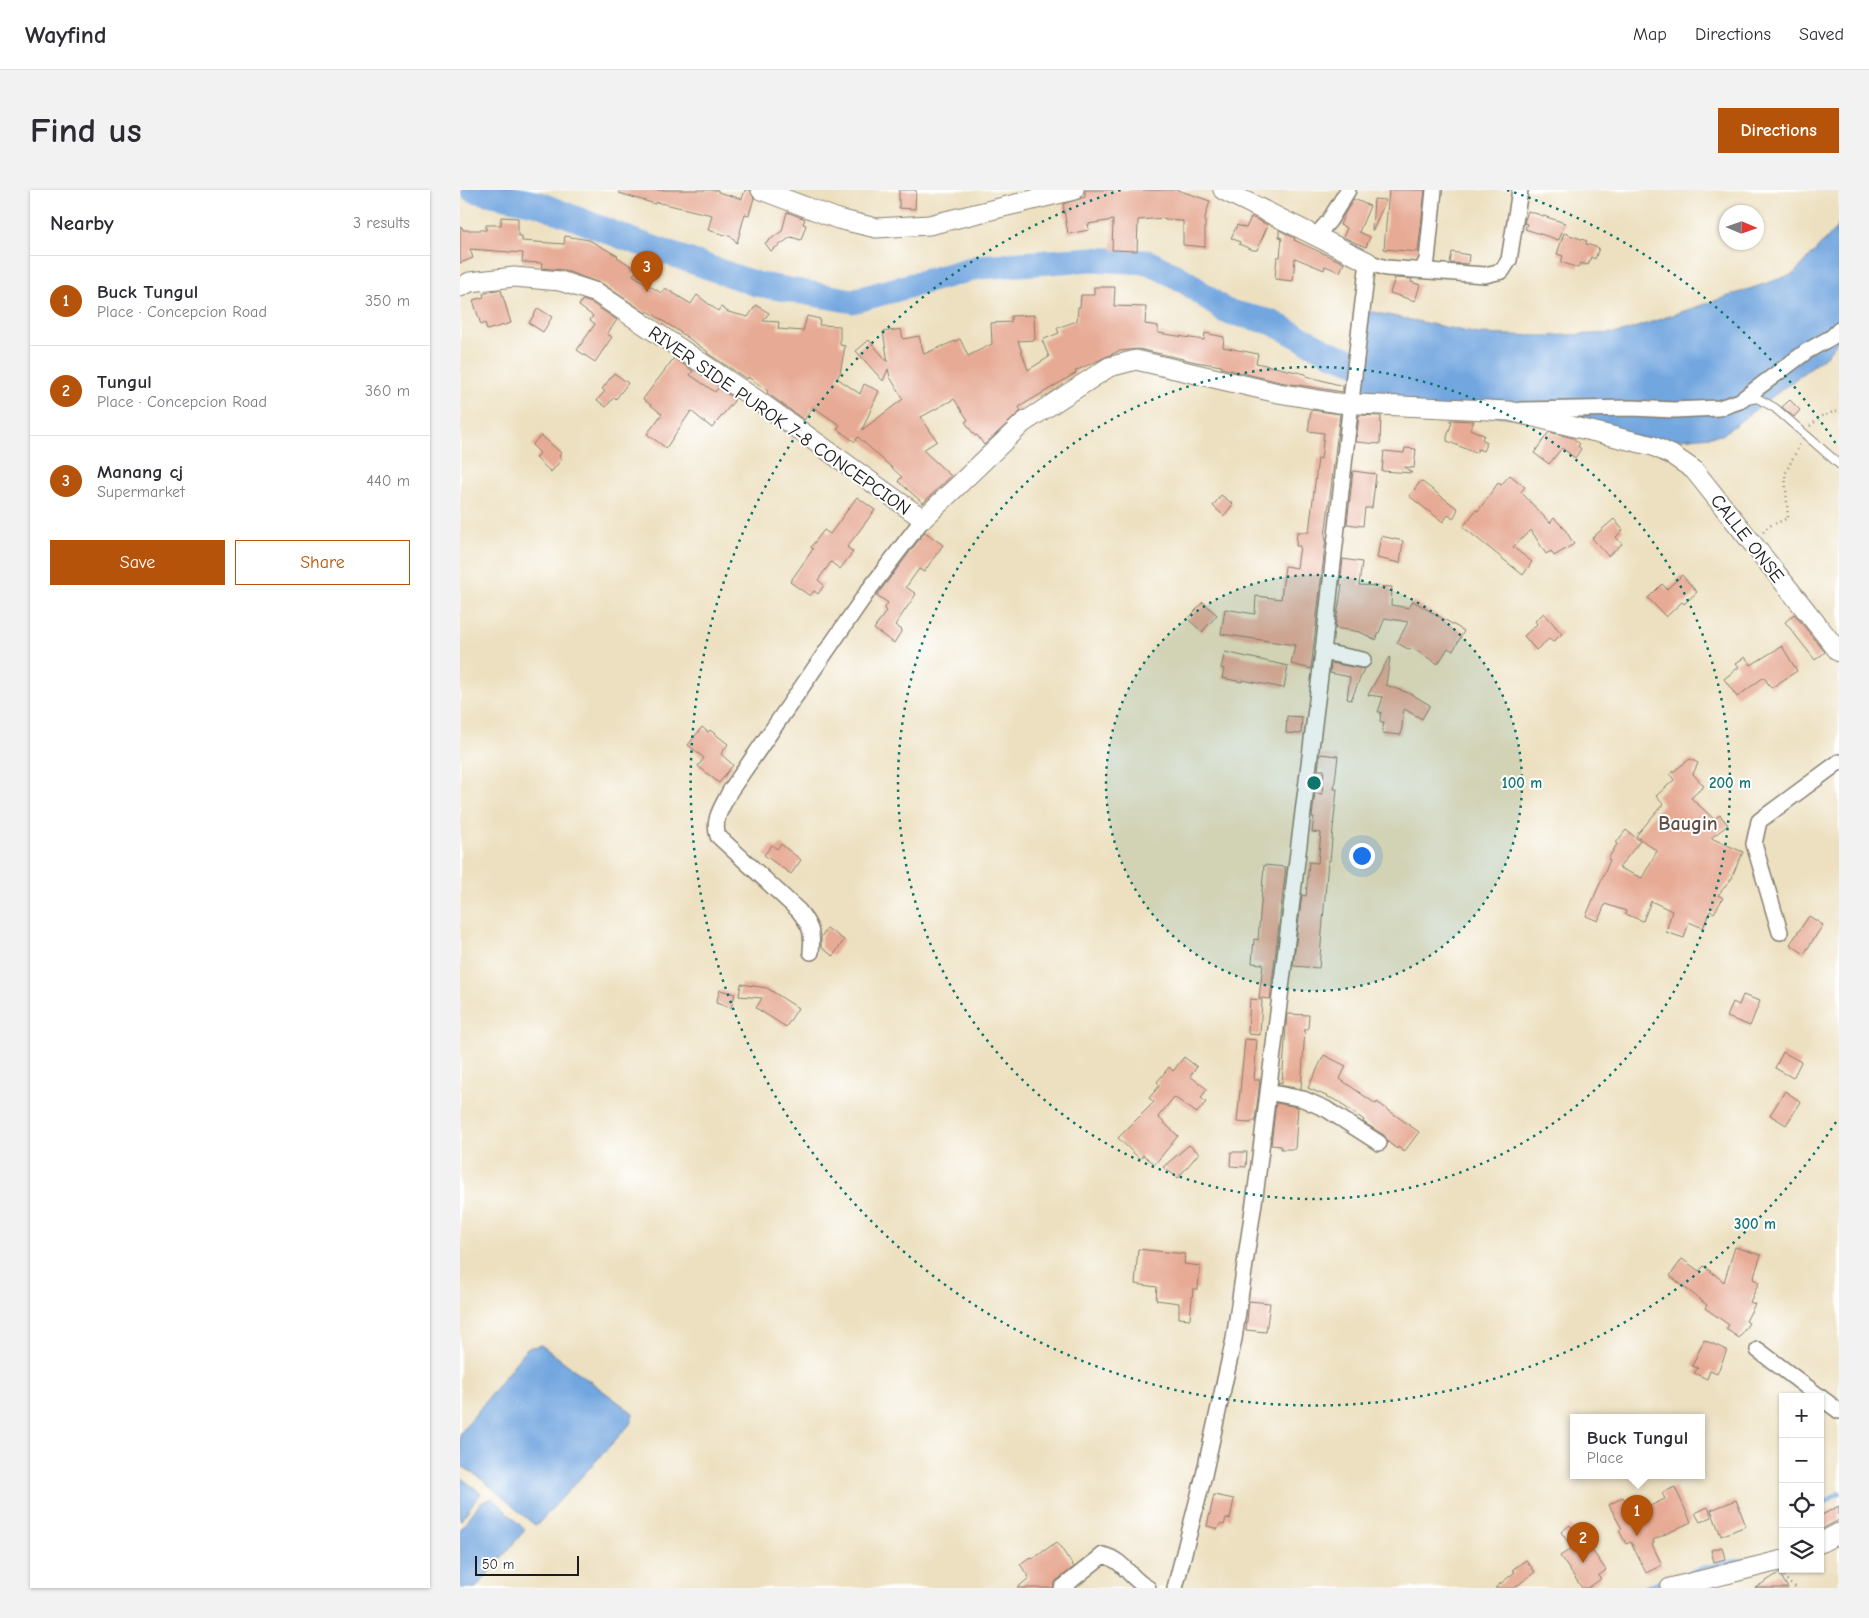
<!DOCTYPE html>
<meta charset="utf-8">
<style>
body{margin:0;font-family:"Comic Neue",sans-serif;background:#f2f2f3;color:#2b2b33}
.controls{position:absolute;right:15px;bottom:15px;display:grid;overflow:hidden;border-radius:0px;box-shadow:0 1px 4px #0004}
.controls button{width:45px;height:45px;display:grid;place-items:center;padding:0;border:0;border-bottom:1px solid #e1e1e2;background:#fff;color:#2b2b33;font:25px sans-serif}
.compass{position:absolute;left:1259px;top:15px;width:45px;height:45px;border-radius:50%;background:#fff;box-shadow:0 1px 4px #0004;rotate:92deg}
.scale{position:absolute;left:15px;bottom:12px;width:104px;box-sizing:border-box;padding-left:5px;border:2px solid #1c1c1c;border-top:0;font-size:14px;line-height:18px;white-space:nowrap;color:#1c1c1c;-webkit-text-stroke:4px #fff;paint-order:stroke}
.you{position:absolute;left:901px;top:665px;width:18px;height:18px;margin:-12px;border:4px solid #fff;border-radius:50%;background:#1a73e8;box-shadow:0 0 0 8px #1a73e833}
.badge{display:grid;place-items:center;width:32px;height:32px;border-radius:50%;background:#b45309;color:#fff;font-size:16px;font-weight:700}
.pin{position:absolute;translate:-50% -41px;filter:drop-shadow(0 1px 2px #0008)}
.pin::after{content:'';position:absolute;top:26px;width:18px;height:15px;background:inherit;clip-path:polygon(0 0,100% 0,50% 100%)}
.popup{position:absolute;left:1110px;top:1224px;width:135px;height:65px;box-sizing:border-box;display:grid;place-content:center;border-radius:0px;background:#fff;filter:drop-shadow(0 1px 4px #0005);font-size:16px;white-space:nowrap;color:#7c7c81}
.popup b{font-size:19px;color:#2b2b33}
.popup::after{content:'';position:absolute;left:50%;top:100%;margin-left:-10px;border:10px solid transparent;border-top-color:#fff}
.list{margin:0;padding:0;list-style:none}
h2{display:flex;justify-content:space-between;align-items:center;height:65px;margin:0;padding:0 20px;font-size:21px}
h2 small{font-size:16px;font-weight:400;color:#7c7c81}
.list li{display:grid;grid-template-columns:32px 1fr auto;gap:15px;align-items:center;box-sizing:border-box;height:90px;padding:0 20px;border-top:1px solid #e1e1e2}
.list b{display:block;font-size:19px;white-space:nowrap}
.list p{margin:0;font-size:16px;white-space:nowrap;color:#7c7c81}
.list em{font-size:16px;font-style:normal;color:#7c7c81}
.actions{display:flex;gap:10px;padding:15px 20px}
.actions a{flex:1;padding:11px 0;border:1px solid #b45309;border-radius:0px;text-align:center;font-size:18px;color:#b45309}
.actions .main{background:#b45309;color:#fff}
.icon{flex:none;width:28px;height:28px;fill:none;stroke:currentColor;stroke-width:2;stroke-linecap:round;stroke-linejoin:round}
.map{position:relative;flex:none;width:1379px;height:1398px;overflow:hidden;border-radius:0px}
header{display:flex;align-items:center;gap:30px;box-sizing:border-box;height:70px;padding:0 25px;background:#fff;border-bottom:1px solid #e1e1e2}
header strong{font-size:24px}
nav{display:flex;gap:28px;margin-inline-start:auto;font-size:18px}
.intro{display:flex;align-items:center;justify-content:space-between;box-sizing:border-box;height:120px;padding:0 30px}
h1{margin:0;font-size:35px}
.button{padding:12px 22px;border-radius:0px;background:#b45309;color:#fff;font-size:18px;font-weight:700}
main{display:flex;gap:30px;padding:0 30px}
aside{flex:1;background:#fff;border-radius:0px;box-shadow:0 1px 4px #0004}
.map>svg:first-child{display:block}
</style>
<header>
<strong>Wayfind</strong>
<nav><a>Map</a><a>Directions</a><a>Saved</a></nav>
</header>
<div class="intro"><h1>Find us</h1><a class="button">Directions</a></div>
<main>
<aside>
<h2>Nearby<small>3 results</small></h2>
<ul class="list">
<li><span class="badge">1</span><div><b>Buck Tungul</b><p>Place · Concepcion Road</p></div><em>350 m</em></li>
<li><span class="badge">2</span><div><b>Tungul</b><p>Place · Concepcion Road</p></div><em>360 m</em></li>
<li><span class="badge">3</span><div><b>Manang cj</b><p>Supermarket</p></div><em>440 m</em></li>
</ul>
<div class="actions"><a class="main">Save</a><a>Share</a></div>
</aside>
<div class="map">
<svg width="1379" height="1398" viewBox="0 0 1379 1398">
<rect width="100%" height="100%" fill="#fff"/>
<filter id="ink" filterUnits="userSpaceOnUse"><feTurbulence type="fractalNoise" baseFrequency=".02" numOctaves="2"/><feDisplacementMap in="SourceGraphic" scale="10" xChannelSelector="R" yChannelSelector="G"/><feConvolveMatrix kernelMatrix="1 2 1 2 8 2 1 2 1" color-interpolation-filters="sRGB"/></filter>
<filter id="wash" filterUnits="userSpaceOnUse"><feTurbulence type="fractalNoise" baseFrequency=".0096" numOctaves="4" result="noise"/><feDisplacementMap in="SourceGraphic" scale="20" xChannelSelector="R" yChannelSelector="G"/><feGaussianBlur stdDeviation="1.12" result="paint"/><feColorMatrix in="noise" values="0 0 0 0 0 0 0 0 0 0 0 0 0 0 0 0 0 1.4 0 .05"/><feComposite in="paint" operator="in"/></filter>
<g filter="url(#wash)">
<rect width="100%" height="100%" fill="#ede0c0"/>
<path fill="#72a6df" stroke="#47617e" d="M 1379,35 L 1379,148 L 1367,165 L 1262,245 L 1197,251 L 1127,236 L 900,210 L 908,121 L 1018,144 L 1080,146 L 1159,143 L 1334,84 Z
M 81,1155 L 173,1223 L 171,1233 L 76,1336 C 50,1316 29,1291 0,1275 L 0,1244 L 67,1158 Z
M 0,1287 L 21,1303 L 0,1331 Z
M 33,1308 L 65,1340 L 16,1398 L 0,1398 L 0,1340 L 20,1313 Z"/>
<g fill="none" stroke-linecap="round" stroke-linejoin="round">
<path stroke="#72a6df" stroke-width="4.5" d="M 1360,1316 L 1379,1303
M 1183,1398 L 1246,1377 L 1294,1368"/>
<path stroke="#72a6df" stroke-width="25" d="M 13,0 L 79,14 L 168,49 L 296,94 L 393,111 L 519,77 L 631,69 L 688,72 L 725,91 L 765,121 L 811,132 L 870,163 L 920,181"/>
</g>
<g id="blocks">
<path fill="#e7ab95" d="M 160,0 L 258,0 L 258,2 L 282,9 L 285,0 L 290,0 L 294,8 L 289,25 L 285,24 L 277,53 L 272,47 L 248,40 L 252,25 L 196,12 L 195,14 L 159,3 Z
M 439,0 L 456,0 L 455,19 L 439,18 Z
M 625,0 L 718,0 L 750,11 L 745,27 L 745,57 L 723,55 L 723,31 L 705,30 L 705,28 L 678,30 L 677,61 L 652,60 L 653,30 L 628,34 L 629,40 L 608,44 L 603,14 L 625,7 Z
M 929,0 L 965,0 L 958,62 L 924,59 Z
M 894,9 L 910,16 L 899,42 L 910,47 L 906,57 L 883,47 L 887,38 L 880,35 L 885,23 Z
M 914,9 L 926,10 L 913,40 L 912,40 Z
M 1068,21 L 1105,33 L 1099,50 L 1065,39 L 1067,34 L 1064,33 Z
M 327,22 L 345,29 L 343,34 L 346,35 L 341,50 L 331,47 L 311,61 L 305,53 L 322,41 Z
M 41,27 L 58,28 L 58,46 L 62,46 L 62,51 L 104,54 L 105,46 L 129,50 L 158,66 L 157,67 L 177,80 L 173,85 L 201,103 L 205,98 L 231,114 L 237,105 L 258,121 L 261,117 L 268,122 L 288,127 L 296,115 L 309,123 L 303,131 L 319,132 L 318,139 L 343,141 L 347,126 L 360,129 L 359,135 L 380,136 L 380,155 L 385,156 L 380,183 L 377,188 L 400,204 L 404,194 L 419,201 L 402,240 L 443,209 L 430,187 L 428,179 L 423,191 L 396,161 L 409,150 L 428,172 L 423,142 L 441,139 L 443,149 L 459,146 L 464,164 L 500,149 L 508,166 L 532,154 L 531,133 L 551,132 L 551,126 L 574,125 L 575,150 L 558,151 L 568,180 L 589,167 L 582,150 L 599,143 L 597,138 L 617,131 L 618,117 L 620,117 L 621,105 L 634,105 L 634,97 L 655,97 L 654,116 L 686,117 L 685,134 L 698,136 L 698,143 L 744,150 L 745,143 L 764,147 L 763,157 L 798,164 L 796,173 L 846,184 L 846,186 L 883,196 L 883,202 L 820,192 L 761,178 L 762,176 L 736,172 L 679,159 L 659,161 L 615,181 L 616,183 L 559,217 L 561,221 L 524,255 L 517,245 L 515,246 L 505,232 L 508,230 L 494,209 L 461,227 L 477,251 L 463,260 L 491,286 L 463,313 L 438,291 L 442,287 L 398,247 L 395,252 L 377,239 L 380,235 L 353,217 L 344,230 L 307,203 L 308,201 L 288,187 L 287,189 L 247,163 L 248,162 L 220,142 L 188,121 L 186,123 L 143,94 L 103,80 L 81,78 L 82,73 L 62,72 L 63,63 L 10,59 L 13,68 L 0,73 L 0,37 L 2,37 L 3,40 L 26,40 L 26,35 L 41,35 Z
M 791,27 L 808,35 L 797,60 L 793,60 L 779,54 L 780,52 L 771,48 L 777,35 L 786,38 Z
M 819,40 L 835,48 L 834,50 L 884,73 L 880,82 L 865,76 L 864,80 L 835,68 L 833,91 L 815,89 L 817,67 L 820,67 L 822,48 L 819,47 Z
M 1104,43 L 1127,51 L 1126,54 L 1139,58 L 1135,69 L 1131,67 L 1128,75 L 1120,73 L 1118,78 L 1101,72 L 1103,66 L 1097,64 Z
M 992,62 L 1009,65 L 1008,74 L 990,73 Z
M 935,88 L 952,89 L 951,92 L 960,95 L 955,111 L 930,103 Z
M 35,100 L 41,100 L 51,133 L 27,140 L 25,133 L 21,135 L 13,110 L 24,107 L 23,104 Z
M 122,110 L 132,113 L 157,130 L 147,144 L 152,147 L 135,172 L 117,160 L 135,134 L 130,130 L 133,126 L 119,116 Z
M 78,118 L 92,127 L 83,142 L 69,133 Z
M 214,168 L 233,181 L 230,185 L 255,202 L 258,198 L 274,208 L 274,211 L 252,238 L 231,221 L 206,258 L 187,244 L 202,224 L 183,209 Z
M 154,183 L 168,193 L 156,209 L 154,207 L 146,217 L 137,210 L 145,201 L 142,199 Z
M 1330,210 L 1340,220 L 1334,227 L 1322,217 Z
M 851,220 L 880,224 L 865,347 L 866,347 L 851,479 L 831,474 L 835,455 L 761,444 L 765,419 L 795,424 L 796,406 L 821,409 L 825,376 L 837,378 L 840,356 L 836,356 L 837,342 L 849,342 L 858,268 L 861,269 L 864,243 L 848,241 Z
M 899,225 L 921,226 L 920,254 L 896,252 Z
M 990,230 L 1014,231 L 1010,239 L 1024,245 L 1022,249 L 1027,252 L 1023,261 L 1018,259 L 1016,263 L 987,251 L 987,247 L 992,232 L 990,231 Z
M 1089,242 L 1113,248 L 1120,254 L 1118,256 L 1121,259 L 1115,268 L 1102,258 L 1089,274 L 1074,263 Z
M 81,245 L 101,263 L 99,266 L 102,269 L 91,282 L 76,268 L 80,263 L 72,255 Z
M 945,258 L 956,259 L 954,278 L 944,277 L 952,283 L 922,281 L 924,261 L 944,263 Z
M 893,281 L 916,284 L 912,318 L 905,318 L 903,336 L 887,334 Z
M 1050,285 L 1065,297 L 1061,302 L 1090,333 L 1094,328 L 1104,338 L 1114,354 L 1094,366 L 1091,361 L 1086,364 L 1071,340 L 1053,357 L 1072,372 L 1063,385 L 1003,337 L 1016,320 L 1018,321 L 1038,293 L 1041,295 Z
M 961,291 L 998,319 L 993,329 L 988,325 L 983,332 L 949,306 Z
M 761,305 L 773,314 L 764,326 L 753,316 Z
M 397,307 L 415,320 L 387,357 L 393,362 L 380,379 L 371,372 L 358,390 L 364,395 L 358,404 L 354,401 L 350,406 L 330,392 L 353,359 L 351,357 L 364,340 L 370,344 Z
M 1154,329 L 1163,340 L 1156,347 L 1162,354 L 1148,366 L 1132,348 Z
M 465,342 L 483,355 L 464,382 L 459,379 L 446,397 L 456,404 L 435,435 L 442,440 L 434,453 L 414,439 L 426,421 L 424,419 L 428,413 L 417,405 Z
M 921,346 L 943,351 L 940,373 L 917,368 Z
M 883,369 L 902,372 L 899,395 L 932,397 L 931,415 L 949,418 L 953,411 L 1004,441 L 993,461 L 988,458 L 978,474 L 952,458 L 950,460 L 937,453 L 948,432 L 925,428 L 916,450 L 900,442 L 875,438 L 882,395 L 880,395 Z
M 1222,385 L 1237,402 L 1224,414 L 1222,412 L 1206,427 L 1188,408 L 1202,394 L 1207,399 Z
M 743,412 L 757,425 L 742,442 L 728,429 Z
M 1084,423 L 1102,444 L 1093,452 L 1089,449 L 1076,460 L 1064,446 L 1077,434 L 1075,431 Z
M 1334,424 L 1365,462 L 1355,470 L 1325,432 Z
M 1322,456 L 1337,481 L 1311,498 L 1304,487 L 1277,507 L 1264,489 L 1279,477 L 1276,473 L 1285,467 L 1291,475 Z
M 765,462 L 828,476 L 824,498 L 782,490 L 782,492 L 762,488 L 764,479 L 761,478 Z
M 929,467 L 930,468 L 926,495 L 951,504 L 970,515 L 962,529 L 944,519 L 941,545 L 922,543 L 924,532 L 920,532 L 921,522 L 918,522 L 923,507 L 908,505 Z
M 871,473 L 904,479 L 891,510 L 887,509 L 890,487 L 870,483 Z
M 827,526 L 842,527 L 841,544 L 826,543 Z
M 242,537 L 248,542 L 250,540 L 268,554 L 261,564 L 273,575 L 259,593 L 238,576 L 244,568 L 228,555 Z
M 860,564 L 878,566 L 874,599 L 877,599 L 874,628 L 870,671 L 868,671 L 859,778 L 833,776 L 842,705 L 846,706 L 849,672 L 858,673 L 861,643 L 852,642 L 854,627 L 852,627 L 855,603 L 862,604 L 864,580 L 858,580 Z
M 1230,569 L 1238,573 L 1233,584 L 1244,596 L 1231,608 L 1254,629 L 1260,625 L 1268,635 L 1251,648 L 1283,662 L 1272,686 L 1273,687 L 1258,705 L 1263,708 L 1254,723 L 1250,721 L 1243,738 L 1229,732 L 1224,748 L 1206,742 L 1212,721 L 1191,711 L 1183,731 L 1165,724 L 1166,721 L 1145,714 L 1138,731 L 1126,726 L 1150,670 L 1148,669 L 1157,654 L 1156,653 L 1166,640 L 1180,651 L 1159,678 L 1182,688 L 1197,661 L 1176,646 L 1203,614 L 1196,606 L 1214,590 L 1210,584 Z
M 321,654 L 341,670 L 331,684 L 304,665 L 312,655 L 317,659 Z
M 804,675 L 826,677 L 810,809 L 799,808 L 803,774 L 792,773 L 794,749 L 798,750 Z
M 1349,726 L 1363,735 L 1344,764 L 1330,754 Z
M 367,738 L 384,750 L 373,766 L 361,757 L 361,747 Z
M 281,794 L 307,798 L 338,818 L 326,837 L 296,818 L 302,808 L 279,806 Z
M 260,800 L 275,804 L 271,818 L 256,813 Z
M 1283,805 L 1300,811 L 1290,836 L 1267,827 L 1273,812 L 1279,815 Z
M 790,809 L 802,810 L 800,845 L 788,844 Z
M 827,824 L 849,825 L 848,839 L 845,839 L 841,899 L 818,895 L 819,892 L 822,893 Z
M 785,849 L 797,850 L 794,890 L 800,890 L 795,931 L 791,931 L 791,933 L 777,932 Z
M 1323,862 L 1341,872 L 1333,888 L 1315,878 Z
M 864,865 L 886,876 L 880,889 L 916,914 L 917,912 L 959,942 L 944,962 L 938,957 L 937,959 L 928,952 L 924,945 L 903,932 L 904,930 L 881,914 L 882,913 L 848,898 Z
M 724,867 L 737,877 L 730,886 L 747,899 L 741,908 L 746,912 L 737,923 L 714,907 L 698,927 L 718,946 L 695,974 L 683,965 L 680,969 L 658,948 L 694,912 L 689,908 L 700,895 L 697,892 L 709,877 L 713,881 Z
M 1325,901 L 1341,912 L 1326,935 L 1310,925 Z
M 816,913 L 838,917 L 835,959 L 821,959 L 821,956 L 811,955 Z
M 729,955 L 739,963 L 718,988 L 703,977 Z
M 771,962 L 787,962 L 786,977 L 770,976 Z
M 1275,1057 L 1301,1065 L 1293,1089 L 1299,1092 L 1290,1112 L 1295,1114 L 1286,1131 L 1289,1133 L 1279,1148 L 1266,1139 L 1269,1135 L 1245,1118 L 1247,1115 L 1210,1086 L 1222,1069 L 1239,1081 L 1244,1076 L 1264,1092 Z
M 678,1059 L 725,1064 L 724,1074 L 740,1076 L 738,1099 L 733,1099 L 730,1129 L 719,1128 L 719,1113 L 696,1110 L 697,1097 L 675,1094 Z
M 789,1111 L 810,1113 L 806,1142 L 786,1140 Z
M 1244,1150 L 1267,1160 L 1257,1184 L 1250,1181 L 1247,1189 L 1234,1183 L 1238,1178 L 1232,1176 Z
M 1215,1297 L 1231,1332 L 1193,1350 L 1194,1353 L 1192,1354 L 1202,1375 L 1186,1383 L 1171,1352 L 1166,1354 L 1159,1340 L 1162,1339 L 1149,1315 L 1163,1307 L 1173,1324 L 1205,1309 L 1202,1303 Z
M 754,1305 L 774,1309 L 770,1329 L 766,1328 L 764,1335 L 760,1334 L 758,1339 L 747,1336 Z
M 1276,1310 L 1286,1336 L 1261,1346 L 1251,1320 Z
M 1379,1316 L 1379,1330 L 1360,1340 L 1360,1326 Z
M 1248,1317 L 1252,1327 L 1240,1332 L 1235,1323 Z
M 1110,1335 L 1126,1358 L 1129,1356 L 1146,1380 L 1138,1386 L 1141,1389 L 1128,1398 L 1122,1398 L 1100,1366 L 1112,1358 L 1101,1342 Z
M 597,1352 L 614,1377 L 596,1391 L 593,1398 L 557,1398 L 569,1388 L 560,1374 L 570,1367 L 572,1369 Z
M 1262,1357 L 1265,1369 L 1254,1372 L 1251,1360 Z
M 1066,1370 L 1075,1382 L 1054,1398 L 1035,1398 L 1055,1382 L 1052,1380 Z
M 1319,1383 L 1328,1398 L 1295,1398 Z"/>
</g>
</g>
<g filter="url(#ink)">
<use href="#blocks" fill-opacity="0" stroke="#847e6e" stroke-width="1"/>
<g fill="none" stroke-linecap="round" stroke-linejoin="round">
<defs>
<path id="service" d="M 1287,210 L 1297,208 L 1315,218 L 1379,274"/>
<path id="minor" d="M 855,47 L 869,31 L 888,0
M 962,80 L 967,70 L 974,0
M 1061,220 L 1172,218 L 1214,220 L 1259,218 L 1280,211 L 1347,161 L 1372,147 L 1379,140
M 863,462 L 903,470
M 1320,742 L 1294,654 L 1299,631 L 1379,572
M 351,762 C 353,742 351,737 339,721 L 258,646 C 252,629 263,616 270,601 L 408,401 L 463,329
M 808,902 L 843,909 L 866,919 L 919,953
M 1298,1160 L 1360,1207
M 1360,1207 L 1379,1221
M 602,1398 L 643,1365 C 664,1370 670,1389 688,1398
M 715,1398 L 744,1285 L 774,1149 L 796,999 L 863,462 L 894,185 L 908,72 L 926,78 L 1025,85 L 1042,81 L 1049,70 L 1060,0"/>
<path id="tertiary" d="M 301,0 L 378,29 L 416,38 L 469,35 L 614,0
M 763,0 L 908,72
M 0,97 L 10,92 L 54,87 L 100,91 L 137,103 L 300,212 L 463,329 L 563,233 L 649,177 L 676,170 L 818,203 L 877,213 L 1049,221 L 1193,256 L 1212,265 L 1234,280 L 1379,462
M 1360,1353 L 1379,1343
M 1210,1398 L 1323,1370"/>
</defs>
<use href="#service" stroke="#847e6e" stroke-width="10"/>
<use href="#minor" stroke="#847e6e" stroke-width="18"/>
<use href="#tertiary" stroke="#847e6e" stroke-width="21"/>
<path stroke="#847e6e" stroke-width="2.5" stroke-dasharray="1 4" stroke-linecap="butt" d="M 1350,236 L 1362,226 L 1379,220
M 1303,342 L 1309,336 L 1328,328 L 1325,284 L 1340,254
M 1324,1386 L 1329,1393 L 1337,1398"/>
<use href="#service" stroke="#fff" stroke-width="8"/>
<use href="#minor" stroke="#fff" stroke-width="15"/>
<use href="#tertiary" stroke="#fff" stroke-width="19"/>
</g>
</g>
<circle cx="854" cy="593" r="208" fill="#0f766e" fill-opacity=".12"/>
<g fill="none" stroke="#0f766e" stroke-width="2.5" stroke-dasharray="2.5 5">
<circle cx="854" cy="593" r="208"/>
<circle cx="854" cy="593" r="416"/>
<path d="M1376 932A623 623 0 1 1 661 0M1047 0A623 623 0 0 1 1376 254"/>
</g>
<g text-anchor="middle" stroke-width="4" stroke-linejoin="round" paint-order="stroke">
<g font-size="19" fill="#1c1c1c" stroke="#fff">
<text transform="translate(320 230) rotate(35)" y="7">RIVER SIDE PUROK 7-8 CONCEPCION</text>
<text transform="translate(1288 348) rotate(52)" y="7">CALLE ONSE</text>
</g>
<g font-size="20" font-weight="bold" fill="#634e46" stroke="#fff">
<text x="1228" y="640">Baugin</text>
</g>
</g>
<circle cx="854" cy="593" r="8" fill="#0f766e" stroke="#fff" stroke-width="2.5"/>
<g font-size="15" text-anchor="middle" font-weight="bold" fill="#0f766e" stroke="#fff" stroke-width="4" stroke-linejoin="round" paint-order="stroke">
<text x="1062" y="598">100 m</text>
<text x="1270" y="598">200 m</text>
<text x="1295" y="1039">300 m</text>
</g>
</svg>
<div class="controls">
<button>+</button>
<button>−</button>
<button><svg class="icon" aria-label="locate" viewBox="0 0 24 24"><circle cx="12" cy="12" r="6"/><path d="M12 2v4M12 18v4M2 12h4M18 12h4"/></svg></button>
<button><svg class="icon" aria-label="layers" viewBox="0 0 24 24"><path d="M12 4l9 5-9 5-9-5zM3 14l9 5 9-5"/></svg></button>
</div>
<svg class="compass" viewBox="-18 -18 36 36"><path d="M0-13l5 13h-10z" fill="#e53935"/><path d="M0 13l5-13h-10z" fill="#7c7c81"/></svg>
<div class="scale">50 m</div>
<div class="you"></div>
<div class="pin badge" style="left:1177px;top:1346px">1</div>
<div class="popup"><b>Buck Tungul</b>Place</div>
<div class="pin badge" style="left:1123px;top:1373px">2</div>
<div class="pin badge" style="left:187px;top:102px">3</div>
</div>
</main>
